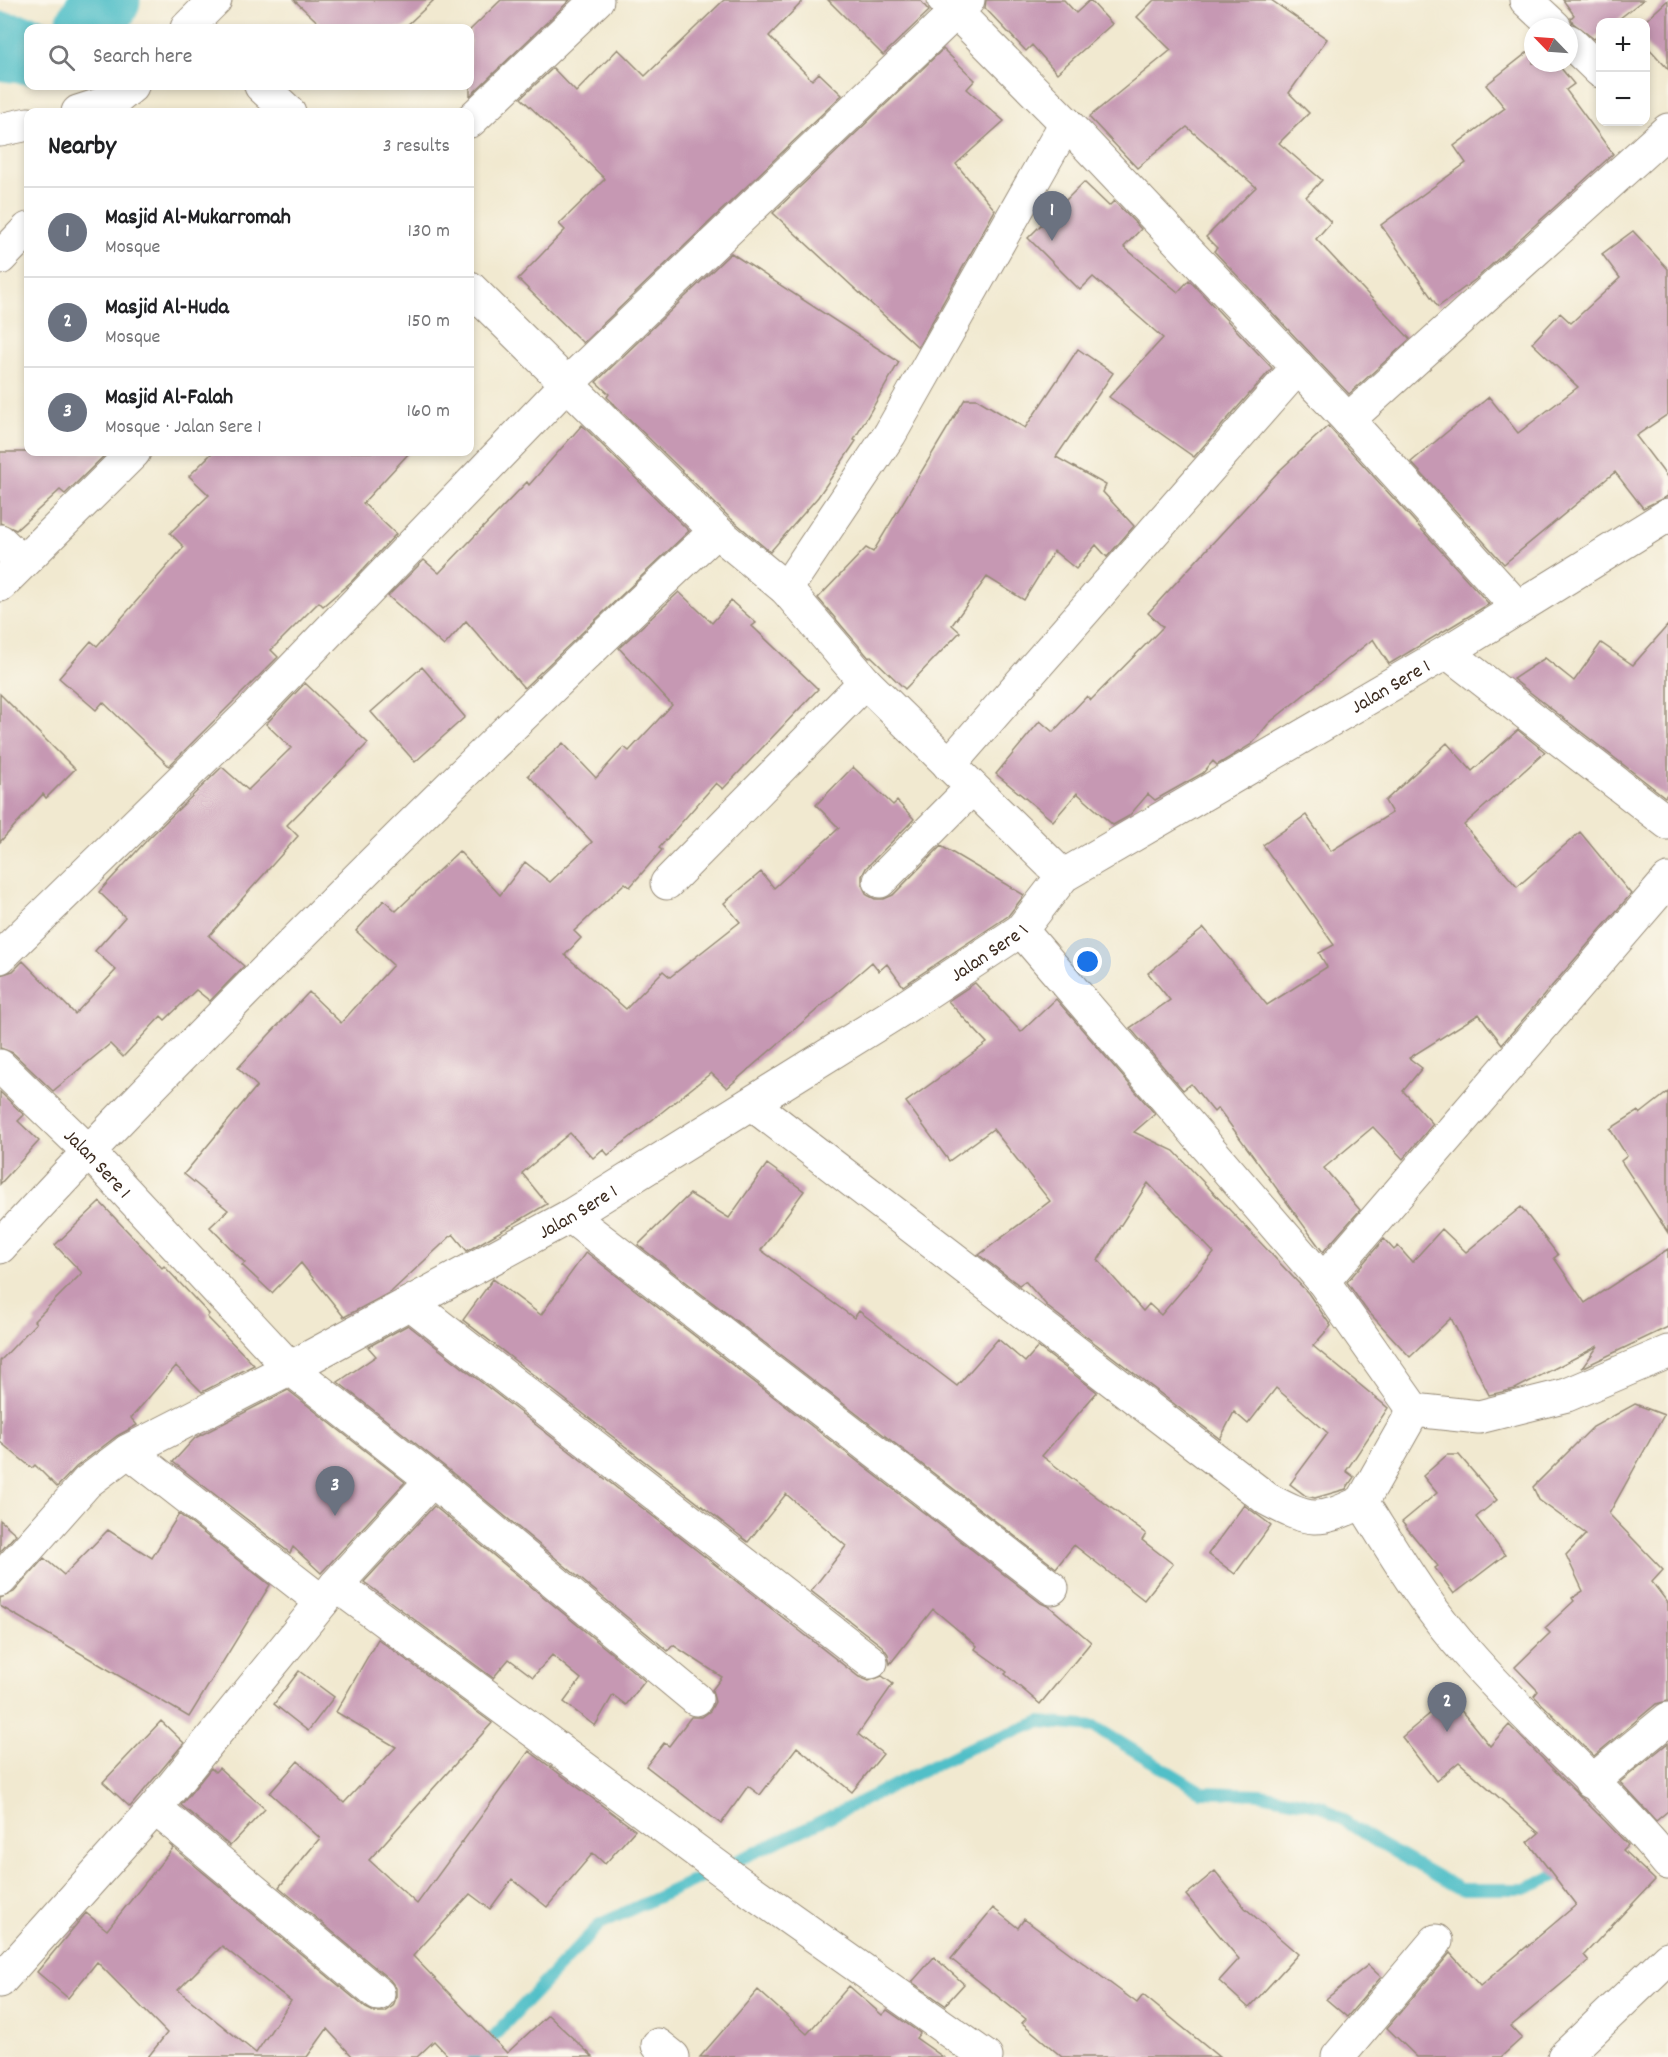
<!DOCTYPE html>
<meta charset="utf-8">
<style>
body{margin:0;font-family:Dekko,sans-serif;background:#f2f2f2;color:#202124}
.controls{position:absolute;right:18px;top:18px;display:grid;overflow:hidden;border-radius:12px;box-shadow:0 3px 9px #0003}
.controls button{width:54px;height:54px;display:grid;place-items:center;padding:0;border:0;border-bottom:2px solid #e0e0e0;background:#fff;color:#202124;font:30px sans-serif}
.compass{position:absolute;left:1524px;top:18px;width:54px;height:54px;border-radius:50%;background:#fff;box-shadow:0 3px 9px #0003;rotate:295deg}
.you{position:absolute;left:1088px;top:962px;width:21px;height:21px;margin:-15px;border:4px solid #fff;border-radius:50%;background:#1a73e8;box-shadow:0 0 0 9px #1a73e833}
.badge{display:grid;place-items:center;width:39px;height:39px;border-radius:50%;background:#c8321e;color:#fff;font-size:20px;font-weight:700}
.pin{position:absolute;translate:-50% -50px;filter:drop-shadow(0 2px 3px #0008)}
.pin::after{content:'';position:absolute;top:32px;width:21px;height:18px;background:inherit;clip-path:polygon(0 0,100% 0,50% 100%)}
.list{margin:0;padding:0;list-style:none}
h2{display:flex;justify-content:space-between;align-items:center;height:78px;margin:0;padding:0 24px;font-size:26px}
h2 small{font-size:20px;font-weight:400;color:#757577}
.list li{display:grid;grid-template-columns:39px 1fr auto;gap:18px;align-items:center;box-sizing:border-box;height:90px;padding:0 24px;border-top:2px solid #e0e0e0}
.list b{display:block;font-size:22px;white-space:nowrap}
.list p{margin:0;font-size:20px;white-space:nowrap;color:#757577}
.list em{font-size:20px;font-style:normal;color:#757577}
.icon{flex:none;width:33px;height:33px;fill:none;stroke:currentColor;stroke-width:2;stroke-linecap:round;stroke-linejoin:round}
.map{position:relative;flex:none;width:1668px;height:2057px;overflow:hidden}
.search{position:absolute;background:#fff;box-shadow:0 3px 9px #0003;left:24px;top:24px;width:450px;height:66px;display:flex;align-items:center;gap:15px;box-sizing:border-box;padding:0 21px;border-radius:12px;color:#757577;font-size:22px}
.panel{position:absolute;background:#fff;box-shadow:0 3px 9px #0003;left:24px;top:108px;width:450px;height:348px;border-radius:12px}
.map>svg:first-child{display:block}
</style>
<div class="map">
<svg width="1668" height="2057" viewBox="0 0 1668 2057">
<rect width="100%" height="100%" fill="#fbf7ec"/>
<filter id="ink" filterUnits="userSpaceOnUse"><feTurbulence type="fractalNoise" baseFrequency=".0167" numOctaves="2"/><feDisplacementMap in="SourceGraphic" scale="12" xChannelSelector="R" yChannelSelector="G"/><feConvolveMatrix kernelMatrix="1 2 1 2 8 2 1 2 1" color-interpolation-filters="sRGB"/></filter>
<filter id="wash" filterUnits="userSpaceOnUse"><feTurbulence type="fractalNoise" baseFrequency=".008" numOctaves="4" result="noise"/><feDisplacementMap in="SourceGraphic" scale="24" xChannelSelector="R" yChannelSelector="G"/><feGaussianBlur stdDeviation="1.35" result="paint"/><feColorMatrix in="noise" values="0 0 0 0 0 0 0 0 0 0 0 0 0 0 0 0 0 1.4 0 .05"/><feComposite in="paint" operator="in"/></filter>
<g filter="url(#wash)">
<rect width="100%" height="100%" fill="#f1e9d0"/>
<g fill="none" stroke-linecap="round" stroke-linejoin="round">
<path stroke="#51bfc8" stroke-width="12" d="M 474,2057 L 600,1924 L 803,1830 L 969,1748 L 1040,1722 L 1095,1727 L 1202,1792 L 1261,1794 L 1322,1806 L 1378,1843 L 1460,1889 L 1525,1889 L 1569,1870"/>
<path stroke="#51bfc8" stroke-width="69" d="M 89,28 L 106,0
M 0,46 L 28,50"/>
</g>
<g id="blocks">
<path fill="#c698b3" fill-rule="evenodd" d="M 294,0 L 434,0 L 404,28 L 324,28 Z
M 501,0 L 570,0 L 470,96 L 470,30 Z
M 724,0 L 804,0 L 769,36 L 812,80 L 819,73 L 842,95 L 583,343 L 518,279 L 565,230 L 559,224 L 605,179 L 521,98 L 553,68 L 576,92 L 618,49 L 645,76 Z
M 828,0 L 920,0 L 929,11 L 883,55 Z
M 986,0 L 1064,0 L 1076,13 L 1090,0 L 1112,24 L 1057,73 L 1032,45 L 1026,51 L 985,8 Z
M 1154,0 L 1271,0 L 1327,39 L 1289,93 L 1309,113 L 1279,143 L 1322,180 L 1306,197 L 1331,222 L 1316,239 L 1410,339 L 1349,394 L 1214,251 L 1217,248 L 1206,237 L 1256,187 L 1187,127 L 1137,168 L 1089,117 L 1171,50 L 1137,17 Z
M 1563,0 L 1643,0 L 1615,22 L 1600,22 L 1600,34 L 1594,39 L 1573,23 L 1571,18 L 1574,15 Z
M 1668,0 L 1668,69 L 1646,45 L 1644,22 Z
M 1533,48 L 1533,63 L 1565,63 L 1560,67 L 1574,84 L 1566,90 L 1613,154 L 1476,279 L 1438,307 L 1381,225 L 1466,163 L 1454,146 L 1505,108 L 1486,85 Z
M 943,49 L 975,80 L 967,89 L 1004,121 L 956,164 L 995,210 L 918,347 L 773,213 Z
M 1084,182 L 1109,206 L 1114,201 L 1141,229 L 1124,247 L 1178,292 L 1189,280 L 1272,368 L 1194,457 L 1109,397 L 1163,338 L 1093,277 L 1080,290 L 1028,238 Z
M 1633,231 L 1668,269 L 1668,414 L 1636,436 L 1668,478 L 1668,496 L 1643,508 L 1615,472 L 1504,564 L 1411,462 L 1489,397 L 1518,433 L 1578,387 L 1532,343 L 1560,313 L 1571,323 L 1620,278 L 1602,254 Z
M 731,253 L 899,362 L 854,440 L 856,441 L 818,497 L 770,552 L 729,517 L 607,397 L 609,394 L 596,382 Z
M 1078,349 L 1113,373 L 1056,457 L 1106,485 L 1103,492 L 1134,526 L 1107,557 L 1096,545 L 1076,569 L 1054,551 L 1024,600 L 987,577 L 952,625 L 960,632 L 905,689 L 871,656 L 869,658 L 818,598 L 866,548 L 873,552 L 965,399 L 977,399 L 1025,428 Z
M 582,425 L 689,531 L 524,688 L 466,621 L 444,646 L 388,596 L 424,560 L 439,573 L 527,482 L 529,485 Z
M 1328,426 L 1489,604 L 1389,664 L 1373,639 L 1269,723 L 1252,744 L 1217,765 L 1213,761 L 1203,773 L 1155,800 L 1148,794 L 1129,816 L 1113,825 L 1077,793 L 1053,821 L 996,774 L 1040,721 L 1053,732 L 1087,696 L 1091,700 L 1163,627 L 1148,613 L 1280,470 Z
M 0,452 L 108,452 L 65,494 L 60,490 L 16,530 L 0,523 Z
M 213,452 L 410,452 L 363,503 L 396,534 L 352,581 L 323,606 L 319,602 L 271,650 L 278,657 L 169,766 L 103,702 L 96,710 L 59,678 L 91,641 L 97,646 L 184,547 L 170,533 L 209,495 L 189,476 Z
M 679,592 L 712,623 L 731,601 L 756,623 L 752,626 L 818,689 L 723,789 L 716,783 L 659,848 L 662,850 L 630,887 L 625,883 L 574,931 L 581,938 L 565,955 L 626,1009 L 663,971 L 670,977 L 740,922 L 724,903 L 761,872 L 774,888 L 839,828 L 816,805 L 853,767 L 893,805 L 897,801 L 914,819 L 866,868 L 862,876 L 862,885 L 867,895 L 875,899 L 884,899 L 893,895 L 941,846 L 1024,895 L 1022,898 L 1008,916 L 903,986 L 887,964 L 879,971 L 872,962 L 727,1088 L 711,1073 L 608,1155 L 603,1149 L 593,1158 L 570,1133 L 522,1173 L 547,1204 L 467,1251 L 453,1234 L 391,1292 L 344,1317 L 301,1263 L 272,1293 L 242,1265 L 245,1263 L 210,1227 L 228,1210 L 184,1174 L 257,1086 L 238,1068 L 309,992 L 341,1023 L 393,965 L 356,931 L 384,900 L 396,911 L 459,851 L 500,895 L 525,862 L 550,882 L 592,842 L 528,775 L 563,743 L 596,778 L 624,747 L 629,751 L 672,705 L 619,648 Z
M 1668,625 L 1668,793 L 1665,797 L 1513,679 L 1545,658 L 1574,681 L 1601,643 L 1633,665 Z
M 422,667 L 465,717 L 415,762 L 371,712 Z
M 305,683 L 368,743 L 287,825 L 298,836 L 209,936 L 244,966 L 210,1001 L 196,990 L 165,1020 L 161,1016 L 123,1057 L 110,1044 L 53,1091 L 13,1053 L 0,1048 L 0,975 L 13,971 L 23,961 L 75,1014 L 116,970 L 95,951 L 125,917 L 99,892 L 148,839 L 222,767 L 248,790 L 291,748 L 266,724 Z
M 0,694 L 75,769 L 46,798 L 43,794 L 0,842 Z
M 1518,730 L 1545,752 L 1464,825 L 1517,887 L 1580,832 L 1631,894 L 1502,1044 L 1479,1014 L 1409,1058 L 1422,1068 L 1403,1091 L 1433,1124 L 1403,1159 L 1373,1127 L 1324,1168 L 1360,1210 L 1323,1252 L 1218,1108 L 1214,1112 L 1191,1084 L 1183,1090 L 1130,1028 L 1170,1000 L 1148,973 L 1204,928 L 1267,1005 L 1327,967 L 1319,953 L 1334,945 L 1263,845 L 1306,815 L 1331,851 L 1392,813 L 1385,801 L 1447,743 L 1472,771 Z
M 975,983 L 1021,1032 L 1056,999 L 1155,1114 L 1134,1132 L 1174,1151 L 1308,1293 L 1331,1326 L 1313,1346 L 1388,1408 L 1346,1471 L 1354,1477 L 1346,1489 L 1315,1498 L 1306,1496 L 1290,1484 L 1328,1433 L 1276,1388 L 1248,1424 L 1234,1412 L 1220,1439 L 1049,1308 L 1025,1281 L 1019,1285 L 979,1255 L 1050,1201 L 993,1129 L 949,1161 L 906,1102 L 987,1043 L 948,1001 ZM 1148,1183 L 1214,1253 L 1161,1315 L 1149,1304 L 1143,1311 L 1098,1260 Z
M 0,1092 L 24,1115 L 18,1121 L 39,1141 L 0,1184 Z
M 1668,1092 L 1668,1233 L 1621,1161 L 1627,1156 L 1610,1129 L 1638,1111 L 1640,1114 Z
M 767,1164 L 804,1191 L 761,1250 L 854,1318 L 859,1311 L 957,1386 L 998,1339 L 1025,1362 L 1038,1347 L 1097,1392 L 1042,1456 L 1146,1534 L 1142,1540 L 1173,1564 L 1144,1600 L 1074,1545 L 1056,1568 L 638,1245 L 690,1194 L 729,1218 Z
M 100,1202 L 162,1268 L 164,1266 L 209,1314 L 207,1317 L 254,1365 L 202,1392 L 176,1366 L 131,1418 L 137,1425 L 117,1436 L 76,1467 L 57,1487 L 35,1465 L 32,1468 L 0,1442 L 0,1361 L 36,1323 L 34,1321 L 82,1273 L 55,1245 Z
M 1521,1207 L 1558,1255 L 1554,1258 L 1585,1303 L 1668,1249 L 1668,1327 L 1582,1368 L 1598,1346 L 1515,1389 L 1489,1395 L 1451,1318 L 1410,1357 L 1365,1308 L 1347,1282 L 1384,1239 L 1394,1250 L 1398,1246 L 1412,1262 L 1442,1229 L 1466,1252 Z
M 586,1252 L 1041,1603 L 1050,1607 L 1091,1642 L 1040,1704 L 1005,1674 L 1007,1672 L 975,1649 L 977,1646 L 933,1609 L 890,1664 L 888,1654 L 883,1647 L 811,1591 L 846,1546 L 786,1494 L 748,1542 L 463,1320 L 493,1279 L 541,1315 Z
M 408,1325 L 859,1677 L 869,1681 L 882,1676 L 893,1684 L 858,1734 L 883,1754 L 852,1792 L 797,1747 L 760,1795 L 748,1786 L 721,1824 L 646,1766 L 664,1743 L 669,1746 L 691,1717 L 702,1717 L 710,1711 L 715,1702 L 712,1690 L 722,1677 L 673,1645 L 668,1651 L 444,1466 L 338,1382 L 376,1356 L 368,1347 Z
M 288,1390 L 405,1482 L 321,1573 L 293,1547 L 290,1553 L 173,1462 L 195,1438 Z
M 1635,1404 L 1664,1415 L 1609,1514 L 1663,1570 L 1652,1582 L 1668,1603 L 1668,1701 L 1656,1704 L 1594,1756 L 1534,1696 L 1538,1691 L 1515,1667 L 1550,1633 L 1545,1628 L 1574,1601 L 1572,1598 L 1583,1591 L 1566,1555 L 1586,1534 L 1539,1500 L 1533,1487 L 1593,1427 Z
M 1447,1455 L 1459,1455 L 1497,1500 L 1476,1517 L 1505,1555 L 1454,1594 L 1435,1568 L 1438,1566 L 1402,1522 L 1437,1493 L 1423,1476 Z
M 1244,1505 L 1271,1525 L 1235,1574 L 1208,1554 Z
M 434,1506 L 645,1681 L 626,1705 L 613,1695 L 595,1726 L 564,1702 L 581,1679 L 552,1655 L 533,1677 L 509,1659 L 493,1678 L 364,1582 Z
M 179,1514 L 270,1585 L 189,1717 L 0,1606 L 0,1598 L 14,1592 L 44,1558 L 64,1575 L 108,1530 L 152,1558 Z
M 0,1520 L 16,1534 L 0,1552 Z
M 378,1639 L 492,1723 L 369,1860 L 417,1904 L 529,1751 L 635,1830 L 605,1864 L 593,1853 L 547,1907 L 512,1879 L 490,1909 L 470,1894 L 413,1956 L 507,2053 L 548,2015 L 593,2057 L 449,2057 L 434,2041 L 417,2057 L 353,2057 L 327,2029 L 307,2057 L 148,2057 L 167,2033 L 97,1962 L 68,1998 L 37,1972 L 86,1913 L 107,1930 L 173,1848 L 169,1844 L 366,2008 L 374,2012 L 384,2012 L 393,2006 L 396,1998 L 396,1988 L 390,1980 L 279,1887 L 320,1838 L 270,1793 L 298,1761 L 344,1803 L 396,1747 L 336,1712 ZM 222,1946 L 291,2001 L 256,2053 L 178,1990 Z
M 299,1671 L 334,1697 L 308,1731 L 274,1704 Z
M 1450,1697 L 1490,1746 L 1509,1725 L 1606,1822 L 1628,1845 L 1623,1850 L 1655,1880 L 1584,1955 L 1589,1961 L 1511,2026 L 1522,2038 L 1501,2057 L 1417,2057 L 1387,2028 L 1450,1953 L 1480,1986 L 1576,1905 L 1528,1842 L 1539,1833 L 1459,1762 L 1436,1781 L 1402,1737 Z
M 161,1721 L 184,1743 L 130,1807 L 103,1782 Z
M 1668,1743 L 1668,1811 L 1656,1821 L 1620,1782 Z
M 211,1768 L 215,1772 L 219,1768 L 265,1809 L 230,1846 L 181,1805 Z
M 1215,1871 L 1245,1908 L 1298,1954 L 1249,2008 L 1219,1981 L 1239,1959 L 1186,1895 Z
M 993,1908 L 1018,1928 L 1024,1919 L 1137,2003 L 1143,1995 L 1219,2057 L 1062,2057 L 1022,2023 L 1026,2019 L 951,1959 Z
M 934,1957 L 964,1984 L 945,2005 L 912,1982 Z
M 1368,1965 L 1381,1977 L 1347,2017 L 1326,1999 Z
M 849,1986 L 882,2015 L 887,2010 L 920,2033 L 916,2038 L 943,2057 L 700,2057 L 758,1990 L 807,2034 Z"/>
</g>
</g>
<g filter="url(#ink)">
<use href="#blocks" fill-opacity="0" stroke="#968a77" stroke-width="1.5"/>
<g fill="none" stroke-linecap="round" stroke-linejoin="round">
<defs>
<g id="minor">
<path d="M 944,0 L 1066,123 L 1348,420 L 1518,608"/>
<path d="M 1526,0 L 1555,27"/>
<path d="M 187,28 L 215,0"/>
<path d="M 1569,41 L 1600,71"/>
<path d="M 261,86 L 289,112"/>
<path d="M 78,112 L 115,100 L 132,86"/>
<path d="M 470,121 L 597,0"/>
<path d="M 0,130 L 28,124"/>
<path d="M 0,258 L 28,229"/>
<path d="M 470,288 L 716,531 L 786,589 L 865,682 L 1063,876"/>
<path d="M 1348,420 L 1668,130"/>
<path d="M 0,541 L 22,562"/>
<path d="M 0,585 L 134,452"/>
<path d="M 786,589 L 890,434 L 1066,123"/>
<path d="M 1447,652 L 1668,823"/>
<path d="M 949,765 L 1298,367"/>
<path d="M 880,881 L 972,788"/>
<path d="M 667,883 L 865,682"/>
<path d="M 1021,930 L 1323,1281 L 1414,1410 L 1479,1417 L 1567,1395 L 1668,1352"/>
<path d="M 0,957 L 254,709 L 568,383 L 968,0"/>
<path id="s1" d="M 0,1066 L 87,1150 L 290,1368 L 432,1480 L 696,1699"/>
<path d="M 752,1104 L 1267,1499 C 1310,1522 1318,1523 1362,1502"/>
<path d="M 570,1216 L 1052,1588"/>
<path d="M 0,1247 C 89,1149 182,1055 275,961 C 420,815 566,671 716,531"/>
<path d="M 1323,1281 L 1668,880"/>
<path d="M 410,1303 L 871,1662"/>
<path d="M 1414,1410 L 1362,1502 C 1395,1554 1427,1609 1469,1655 C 1532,1727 1607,1788 1668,1863"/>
<path d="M 128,1451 L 322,1602"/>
<path id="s2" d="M 0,1580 L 87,1482 L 128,1451 L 290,1368 L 570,1216 L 902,1009 L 1021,930 L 1063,876 L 1447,652 L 1668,515"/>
<path d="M 1591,1782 L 1668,1719"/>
<path d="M 155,1808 L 378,1994"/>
<path d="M 0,1981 L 155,1808 L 336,1585 L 737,1881 L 986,2057"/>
<path d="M 658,2045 L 673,2057"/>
<path d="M 1338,2057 L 1436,1941"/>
<path d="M 1564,2057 L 1668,1958"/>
</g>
<path id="tertiary" d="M 336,1585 L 432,1480"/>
</defs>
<use href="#minor" stroke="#968a77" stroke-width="35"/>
<use href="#tertiary" stroke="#968a77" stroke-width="35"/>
<use href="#minor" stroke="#fff" stroke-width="33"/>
<use href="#tertiary" stroke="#fff" stroke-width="33"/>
</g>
</g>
<g text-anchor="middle" stroke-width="4.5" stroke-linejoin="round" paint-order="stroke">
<g font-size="20" fill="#3b2a1e" stroke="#fbf7ec">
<text dy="7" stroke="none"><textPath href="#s2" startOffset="1664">Jalan Sere 1</textPath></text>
<text dy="7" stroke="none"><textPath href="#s2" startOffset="1178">Jalan Sere 1</textPath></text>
<text dy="7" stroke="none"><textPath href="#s1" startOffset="138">Jalan Sere 1</textPath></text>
<text dy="7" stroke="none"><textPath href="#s2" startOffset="692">Jalan Sere 1</textPath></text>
</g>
</g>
</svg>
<div class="controls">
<button>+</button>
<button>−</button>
</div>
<svg class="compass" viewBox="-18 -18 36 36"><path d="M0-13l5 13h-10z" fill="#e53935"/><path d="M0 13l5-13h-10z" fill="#757577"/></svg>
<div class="you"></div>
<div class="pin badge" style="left:1052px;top:241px;background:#6b7280">1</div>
<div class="pin badge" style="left:1447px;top:1732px;background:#6b7280">2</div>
<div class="pin badge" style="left:335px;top:1516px;background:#6b7280">3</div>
<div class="search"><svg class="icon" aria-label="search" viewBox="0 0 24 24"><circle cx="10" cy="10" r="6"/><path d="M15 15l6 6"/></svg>Search here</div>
<section class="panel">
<h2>Nearby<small>3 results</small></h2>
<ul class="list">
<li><span class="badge" style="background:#6b7280">1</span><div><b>Masjid Al-Mukarromah</b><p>Mosque</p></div><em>130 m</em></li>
<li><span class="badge" style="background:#6b7280">2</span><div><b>Masjid Al-Huda</b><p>Mosque</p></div><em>150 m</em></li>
<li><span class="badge" style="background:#6b7280">3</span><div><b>Masjid Al-Falah</b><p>Mosque · Jalan Sere 1</p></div><em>160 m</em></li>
</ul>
</section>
</div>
